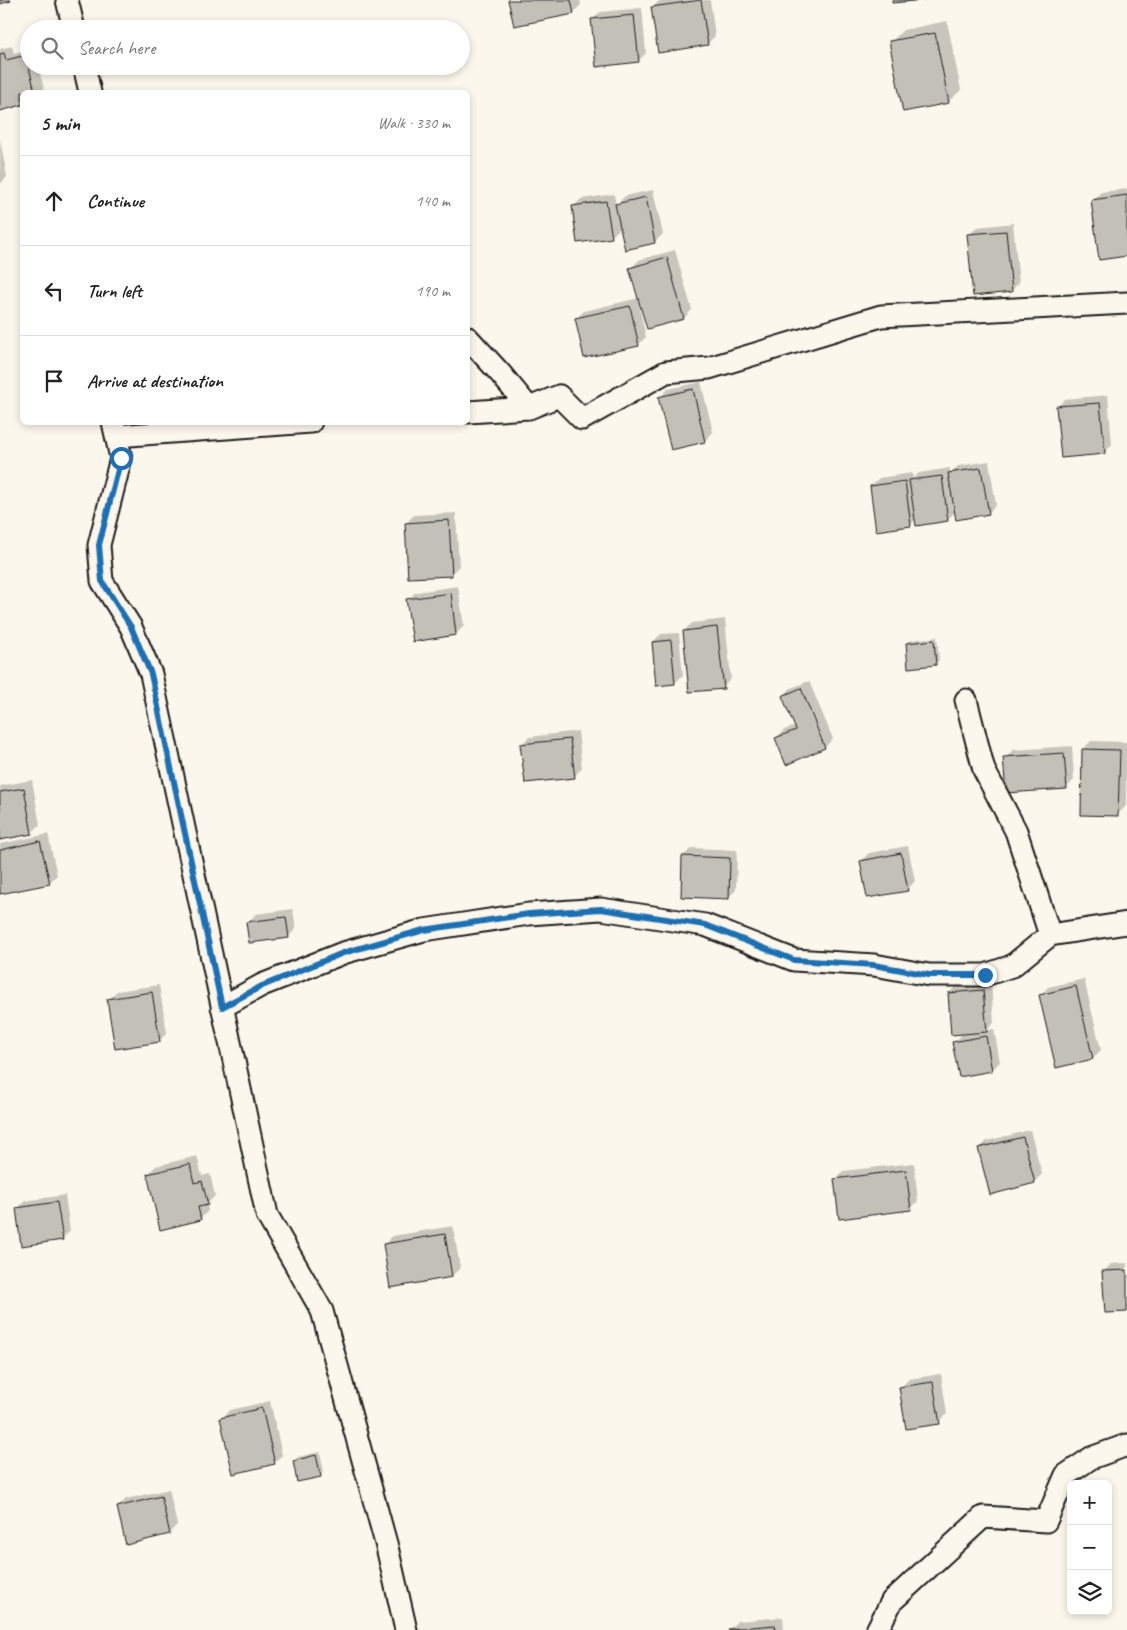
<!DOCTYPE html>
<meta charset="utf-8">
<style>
body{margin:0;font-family:Caveat,sans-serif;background:#f2f2f2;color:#222}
.controls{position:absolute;right:15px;bottom:15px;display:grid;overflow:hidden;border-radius:8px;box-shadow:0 2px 8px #0003}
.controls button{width:45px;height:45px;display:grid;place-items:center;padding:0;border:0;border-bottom:1px solid #e0e0e0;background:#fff;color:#222;font:25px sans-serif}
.stop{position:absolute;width:15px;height:15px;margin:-11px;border:4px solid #1f6fb2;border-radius:50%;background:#fff}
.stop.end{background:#1f6fb2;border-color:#fff;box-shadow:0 1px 5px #0008}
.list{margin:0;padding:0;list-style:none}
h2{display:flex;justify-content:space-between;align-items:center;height:65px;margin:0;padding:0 20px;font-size:21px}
h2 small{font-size:16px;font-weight:400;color:#767676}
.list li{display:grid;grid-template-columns:32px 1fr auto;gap:15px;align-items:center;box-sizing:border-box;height:90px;padding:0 20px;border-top:1px solid #e0e0e0}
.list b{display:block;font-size:19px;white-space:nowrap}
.list em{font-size:16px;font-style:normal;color:#767676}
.icon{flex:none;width:28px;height:28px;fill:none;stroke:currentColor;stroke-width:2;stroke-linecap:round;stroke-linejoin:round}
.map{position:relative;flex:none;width:1127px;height:1630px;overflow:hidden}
.search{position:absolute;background:#fff;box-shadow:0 2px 8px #0003;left:20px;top:20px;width:450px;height:55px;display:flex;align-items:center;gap:12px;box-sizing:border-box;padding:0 18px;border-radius:28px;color:#767676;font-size:19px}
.panel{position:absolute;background:#fff;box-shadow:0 2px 8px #0003;left:20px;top:90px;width:450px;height:335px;border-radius:8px}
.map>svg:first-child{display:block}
</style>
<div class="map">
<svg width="1127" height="1630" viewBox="0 0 1127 1630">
<rect width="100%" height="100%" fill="#fbf7ec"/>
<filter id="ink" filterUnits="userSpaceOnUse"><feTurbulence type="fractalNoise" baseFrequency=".02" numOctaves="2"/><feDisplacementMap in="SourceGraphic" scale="10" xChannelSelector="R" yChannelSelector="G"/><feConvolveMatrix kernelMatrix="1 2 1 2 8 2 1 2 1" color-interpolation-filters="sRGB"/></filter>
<g filter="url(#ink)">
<path fill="#0003" d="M 509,0 L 580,0 L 581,5 L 573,13 Z
M 660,0 L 710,0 L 715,36 L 707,44 L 652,8 Z
M 642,8 L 646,53 L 638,61 L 592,20 L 600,12 Z
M 947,21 L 961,90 L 948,102 L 891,42 L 903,30 Z
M 12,46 L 14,53 L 29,49 L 29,66 L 38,66 L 45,92 L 22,92 L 22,104 L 0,110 L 0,49 Z
M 0,139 L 7,177 L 0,184 Z
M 1127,189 L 1127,255 L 1093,200 L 1101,192 Z
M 653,190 L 663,234 L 655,242 L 621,227 L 611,237 L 573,207 L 581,199 L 614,194 L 616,205 L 625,196 Z
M 1013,223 L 1019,283 L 1011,291 L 969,235 L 977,227 Z
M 675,250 L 692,310 L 684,318 L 648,328 L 641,305 L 639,306 L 646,337 L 638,345 L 576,319 L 584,311 L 639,298 L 631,268 L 639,260 Z
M 701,382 L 713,432 L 705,441 L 660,397 L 668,389 Z
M 1108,395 L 1112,445 L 1104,453 L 1057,407 L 1065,399 Z
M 989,461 L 996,505 L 988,513 L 956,511 L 947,520 L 916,519 L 910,525 L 871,486 L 879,478 L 912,473 L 913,478 L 919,473 L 950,468 L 950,473 L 958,466 Z
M 456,513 L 459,566 L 451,574 L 406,523 L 414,515 Z
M 458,586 L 464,626 L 456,634 L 414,640 L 407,600 L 416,592 Z
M 725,619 L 731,679 L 723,687 L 684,631 L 692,623 Z
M 679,633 L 683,675 L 675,683 L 653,642 L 661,634 Z
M 937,637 L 939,660 L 935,664 L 907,643 L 911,640 Z
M 809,681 L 833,739 L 825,747 L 786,763 L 776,738 L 784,730 L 796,726 L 783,696 L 791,688 Z
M 578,731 L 582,768 L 574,777 L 521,745 L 529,737 Z
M 1091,741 L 1127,742 L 1126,806 L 1118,814 L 1083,749 Z
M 1072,746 L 1074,780 L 1066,788 L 1005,758 L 1013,750 Z
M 32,780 L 40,825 L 31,833 L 0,838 L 0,786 Z
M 48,834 L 57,875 L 49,883 L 0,893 L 0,844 Z
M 908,846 L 915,881 L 907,890 L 861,861 L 869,853 Z
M 692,848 L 737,850 L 736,890 L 728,898 L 683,856 Z
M 293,909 L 296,929 L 288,937 L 248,922 L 256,914 Z
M 1084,979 L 1101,1050 L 1093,1058 L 1040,996 L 1048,987 Z
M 991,983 L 994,1023 L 987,1030 L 994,1029 L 1000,1062 L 992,1070 L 954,1043 L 964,1032 L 949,993 L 957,985 Z
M 159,985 L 167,1033 L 159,1041 L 109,999 L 117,991 Z
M 1030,1130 L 1042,1174 L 1034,1182 L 979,1149 L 987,1141 Z
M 197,1156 L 202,1176 L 210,1174 L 215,1196 L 207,1204 L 208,1211 L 200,1219 L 148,1174 L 156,1166 Z
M 914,1163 L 918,1201 L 910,1209 L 835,1180 L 843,1171 Z
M 65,1195 L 70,1231 L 62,1239 L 17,1209 L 25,1201 Z
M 453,1226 L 460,1268 L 452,1276 L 384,1245 L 392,1236 Z
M 1127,1263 L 1127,1310 L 1103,1272 L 1111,1264 Z
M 941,1374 L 947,1414 L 939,1422 L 901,1387 L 909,1379 Z
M 270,1401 L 282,1455 L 274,1463 L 222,1418 L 230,1410 Z
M 320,1452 L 324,1472 L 321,1476 L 294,1461 L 298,1457 Z
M 169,1489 L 177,1525 L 169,1533 L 118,1507 L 126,1499 Z
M 783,1617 L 784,1630 L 729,1630 L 737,1621 Z"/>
<path fill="#c3c0b8" stroke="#1c1c1c" d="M 0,0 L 10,0 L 11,1 L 0,4 Z
M 508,0 L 571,0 L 574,14 L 514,26 Z
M 701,0 L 708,45 L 658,53 L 651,7 Z
M 892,0 L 924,0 L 892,3 Z
M 634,15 L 639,62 L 596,67 L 591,19 Z
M 935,33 L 949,103 L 903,112 L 889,41 Z
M 4,53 L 6,60 L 26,55 L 35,92 L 22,92 L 22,105 L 0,111 L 0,54 Z
M 1127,195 L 1127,256 L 1099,260 L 1091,200 Z
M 646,197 L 655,243 L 625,250 L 615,204 Z
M 606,201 L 612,238 L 577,243 L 572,206 Z
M 1006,231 L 1012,292 L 973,296 L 967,234 Z
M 667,257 L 684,319 L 647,329 L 629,268 Z
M 630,306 L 639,346 L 584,358 L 575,318 Z
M 693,389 L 705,442 L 671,450 L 658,397 Z
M 1100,403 L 1105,454 L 1061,458 L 1056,406 Z
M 981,468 L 989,514 L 956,520 L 948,473 Z
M 942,476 L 948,521 L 916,526 L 909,480 Z
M 905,481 L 911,526 L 876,531 L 870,486 Z
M 449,520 L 452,576 L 408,578 L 405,523 Z
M 451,593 L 456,635 L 413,642 L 406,599 Z
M 717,627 L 724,689 L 689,692 L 683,631 Z
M 671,640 L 675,684 L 656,686 L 652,642 Z
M 934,640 L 936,665 L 908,668 L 906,643 Z
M 801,688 L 825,748 L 786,765 L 775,738 L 796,730 L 782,696 Z
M 570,739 L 575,778 L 525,783 L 520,744 Z
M 1082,749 L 1120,750 L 1118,816 L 1081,815 Z
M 1064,753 L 1067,789 L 1006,793 L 1003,757 Z
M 24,788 L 32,834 L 0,840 L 0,792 Z
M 40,841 L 50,884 L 0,894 L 0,850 Z
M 901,853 L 908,891 L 867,898 L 860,861 Z
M 682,856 L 730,858 L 729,899 L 681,897 Z
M 286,917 L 289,938 L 249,943 L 246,922 Z
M 1076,986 L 1093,1059 L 1056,1068 L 1039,995 Z
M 983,990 L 987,1032 L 951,1035 L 948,993 Z
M 152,992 L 160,1042 L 115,1049 L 107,999 Z
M 986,1036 L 992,1071 L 959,1077 L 952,1042 Z
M 1023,1137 L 1035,1183 L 990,1195 L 978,1148 Z
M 190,1164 L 194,1183 L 202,1181 L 208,1205 L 198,1207 L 201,1220 L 160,1230 L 147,1174 Z
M 906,1170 L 911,1210 L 839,1219 L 834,1179 Z
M 57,1202 L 63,1240 L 21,1246 L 16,1208 Z
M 445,1234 L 452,1277 L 390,1288 L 383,1244 Z
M 1127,1270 L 1127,1312 L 1105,1313 L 1102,1271 Z
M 933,1382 L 940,1424 L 906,1429 L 899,1387 Z
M 262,1408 L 275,1464 L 233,1474 L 220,1418 Z
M 316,1455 L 321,1477 L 297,1482 L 293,1461 Z
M 161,1496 L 170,1534 L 126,1545 L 117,1507 Z
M 775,1625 L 776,1630 L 728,1630 L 728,1629 Z"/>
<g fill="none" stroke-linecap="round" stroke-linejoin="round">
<defs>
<path id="minor" d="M 67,0 L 74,29
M 84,66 L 90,92
M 468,338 L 500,373 L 529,408 L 559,396 L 582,419 L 666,372 L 709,368 L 881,316 L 1127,303
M 468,412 L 529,408
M 113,422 L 121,458 L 99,545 L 102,581 L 131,627 L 151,674 L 267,1215 L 322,1311 L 387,1547 L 406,1630
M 116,436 L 311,422
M 966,700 L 984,770 L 1016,831 L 1050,935 L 1127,923
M 222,1007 L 262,985 L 343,953 L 424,930 L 529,914 L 601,909 L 705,925 L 794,960 L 874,965 L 929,975 L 985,975 L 1012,966 L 1050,935
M 877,1630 L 892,1601 L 983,1517 L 1046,1521 L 1066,1475 L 1091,1458 L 1127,1445"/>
</defs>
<use href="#minor" stroke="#1c1c1c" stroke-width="25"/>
<use href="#minor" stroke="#fbf7ec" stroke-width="21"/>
</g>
</g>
<g fill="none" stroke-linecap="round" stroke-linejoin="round" filter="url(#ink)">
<path stroke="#1f6fb2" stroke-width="6" d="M 121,458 L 99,545 L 102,581 L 131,627 L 151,674 L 222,1007 L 262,986 L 343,953 L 424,930 L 529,914 L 601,909 L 705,925 L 794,960 L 874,965 L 929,975 L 985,975"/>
</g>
</svg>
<div class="controls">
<button>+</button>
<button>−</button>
<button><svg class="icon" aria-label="layers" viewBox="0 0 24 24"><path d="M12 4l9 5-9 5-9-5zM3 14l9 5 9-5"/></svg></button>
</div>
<div class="stop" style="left:121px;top:458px"></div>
<div class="stop end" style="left:985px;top:975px"></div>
<div class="search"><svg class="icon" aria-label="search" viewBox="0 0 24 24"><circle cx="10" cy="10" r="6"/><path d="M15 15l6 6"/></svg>Search here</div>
<section class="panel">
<h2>5 min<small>Walk · 330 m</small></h2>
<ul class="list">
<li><svg class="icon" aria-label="ahead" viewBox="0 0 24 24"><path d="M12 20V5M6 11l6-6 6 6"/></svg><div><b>Continue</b></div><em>140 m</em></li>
<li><svg class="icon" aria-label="left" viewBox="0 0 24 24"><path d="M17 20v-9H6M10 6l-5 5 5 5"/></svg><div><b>Turn left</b></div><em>190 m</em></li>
<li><svg class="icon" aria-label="arrive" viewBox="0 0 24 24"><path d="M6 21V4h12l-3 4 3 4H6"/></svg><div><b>Arrive at destination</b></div></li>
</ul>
</section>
</div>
